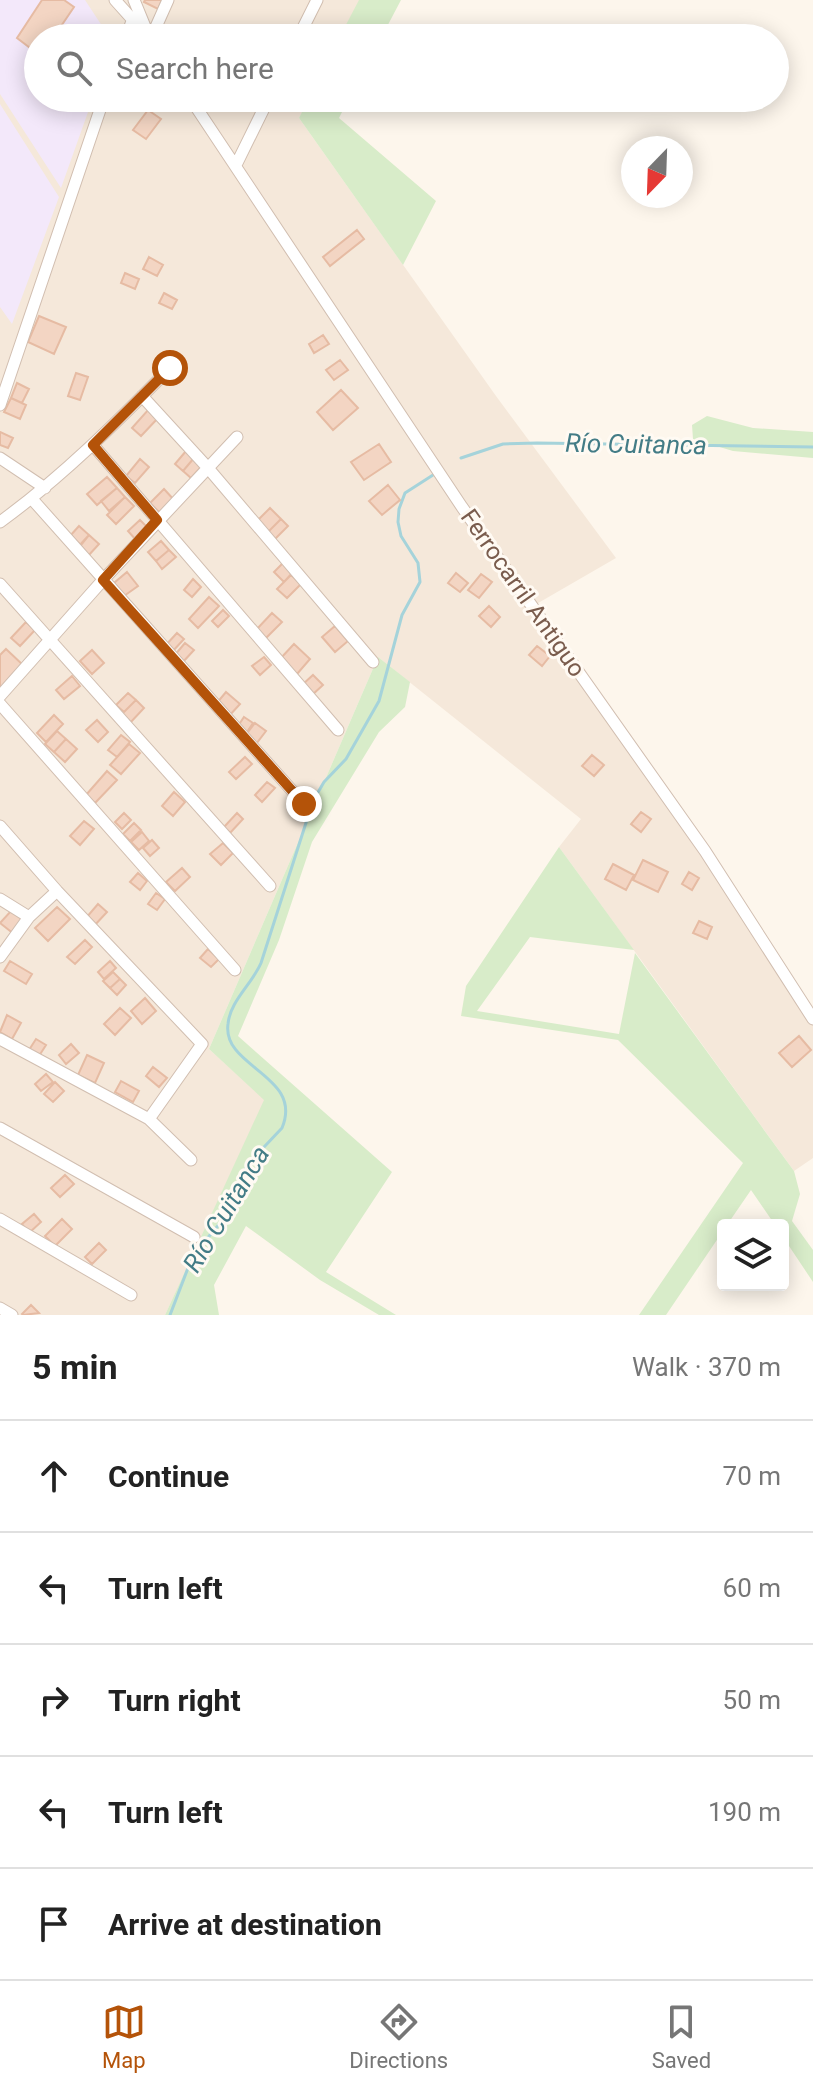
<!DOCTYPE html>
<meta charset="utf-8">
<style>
body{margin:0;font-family:Roboto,sans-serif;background:#f6f6f6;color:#222}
.controls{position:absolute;right:24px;bottom:24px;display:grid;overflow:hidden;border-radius:8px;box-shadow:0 4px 20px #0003}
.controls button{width:72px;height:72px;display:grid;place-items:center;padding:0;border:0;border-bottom:2px solid #e0e0e0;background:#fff;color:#222;font:40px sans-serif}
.compass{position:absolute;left:621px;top:136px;width:72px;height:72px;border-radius:50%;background:#fff;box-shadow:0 4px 20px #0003;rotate:203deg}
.stop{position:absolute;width:24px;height:24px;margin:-18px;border:6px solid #b45309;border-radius:50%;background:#fff}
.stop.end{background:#b45309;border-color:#fff;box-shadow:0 2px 8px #0008}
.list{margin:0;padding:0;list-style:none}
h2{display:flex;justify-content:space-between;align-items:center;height:104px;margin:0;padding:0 32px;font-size:34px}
h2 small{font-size:26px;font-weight:400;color:#767676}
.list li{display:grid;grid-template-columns:52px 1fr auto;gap:24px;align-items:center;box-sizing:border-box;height:112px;padding:0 32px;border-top:2px solid #e0e0e0}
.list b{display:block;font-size:30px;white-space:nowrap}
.list em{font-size:26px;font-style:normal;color:#767676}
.icon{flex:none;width:44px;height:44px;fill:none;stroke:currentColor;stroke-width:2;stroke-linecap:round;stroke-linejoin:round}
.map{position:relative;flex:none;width:813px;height:1315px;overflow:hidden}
.search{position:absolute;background:#fff;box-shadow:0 4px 20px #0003;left:24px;right:24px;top:24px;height:88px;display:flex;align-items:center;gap:20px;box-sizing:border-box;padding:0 28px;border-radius:44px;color:#767676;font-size:30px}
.sheet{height:664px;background:#fff}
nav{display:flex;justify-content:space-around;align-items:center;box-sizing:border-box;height:112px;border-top:2px solid #e0e0e0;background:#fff;font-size:22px;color:#767676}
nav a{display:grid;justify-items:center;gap:4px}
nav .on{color:#b45309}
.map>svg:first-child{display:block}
</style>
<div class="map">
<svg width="813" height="1315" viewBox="0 0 813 1315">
<rect width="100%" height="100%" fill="#fdf6ec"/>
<path fill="#f5e8da" d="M 0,0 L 361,0 L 341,38 L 38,38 L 38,98 L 310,98 L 299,118 L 496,396 L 616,558 L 533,606 L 813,1019 L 813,1158 L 794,1171 L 559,847 L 581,819 L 378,657 L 209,1049 L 265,1100 L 165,1315 L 0,1315 Z"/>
<path fill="#f3e8fa" d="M 0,0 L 85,0 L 110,38 L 38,38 L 38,98 L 93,98 L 61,188 L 0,94 Z
M 0,104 L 59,197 L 12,324 L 0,307 Z"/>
<path fill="#d8ecc9" d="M 359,0 L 401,0 L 381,38 L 339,38 Z
M 309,98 L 349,98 L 339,118 L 436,201 L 403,265 L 299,118 Z
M 707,416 L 753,428 L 813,432 L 813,458 L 733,451 L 693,439 L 692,425 Z
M 378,657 L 410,682 L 405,707 L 379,732 L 312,842 L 279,940 L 238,1036 L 392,1172 L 326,1272 L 396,1315 L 379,1315 L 320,1280 L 246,1226 L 214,1285 L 219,1315 L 165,1315 L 264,1100 L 209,1049 Z
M 559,847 L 634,950 L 530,937 L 477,1011 L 619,1034 L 635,953 L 794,1171 L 800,1194 L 792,1221 L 813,1250 L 813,1282 L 783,1237 L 783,1225 L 775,1225 L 751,1190 L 727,1225 L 723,1225 L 723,1231 L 666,1315 L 639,1315 L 743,1163 L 618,1040 L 461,1016 L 466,986 Z"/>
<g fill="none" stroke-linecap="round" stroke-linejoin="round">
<path stroke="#a5d3da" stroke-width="3" d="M 461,458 L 503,444 L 537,443 L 813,447
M 170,1315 L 193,1255 L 228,1214 L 236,1201 L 239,1183 L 248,1164 L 282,1128 C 304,1075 222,1068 228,1024 C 230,1001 252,984 261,963 L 313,801 L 324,782 L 346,759 L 379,701 L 402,615 L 420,582 L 418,563 L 401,536 L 398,522 L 399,509 L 405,493 L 433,475"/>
</g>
<path fill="#f3d5c3" stroke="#e6bba3" stroke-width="2" d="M 42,0 L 64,0 L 74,7 L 53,38 L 38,38 L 38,54 L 17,38 Z
M 145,0 L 162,0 L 158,9 L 144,2 Z
M 148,110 L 161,119 L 146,139 L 133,130 Z
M 357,230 L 364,239 L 330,266 L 323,257 Z
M 149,257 L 163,265 L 157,276 L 143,269 Z
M 125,273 L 139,279 L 135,289 L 121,283 Z
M 164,293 L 177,300 L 172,309 L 159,303 Z
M 39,316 L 66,327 L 54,354 L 28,342 Z
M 323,335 L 329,344 L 314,353 L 309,344 Z
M 340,360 L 348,370 L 334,380 L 326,370 Z
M 76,373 L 88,377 L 80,400 L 68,396 Z
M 17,383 L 29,389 L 22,403 L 11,398 Z
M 341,390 L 358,408 L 333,430 L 317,412 Z
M 11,398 L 26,405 L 20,419 L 4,412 Z
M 148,410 L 158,418 L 141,436 L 132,428 Z
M 0,432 L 13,438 L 8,448 L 0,445 Z
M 379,444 L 391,462 L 364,480 L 351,462 Z
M 186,451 L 194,458 L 183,471 L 175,464 Z
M 194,458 L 203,465 L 191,478 L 183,471 Z
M 140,459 L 149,467 L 135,483 L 126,476 Z
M 107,477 L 117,488 L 97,505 L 87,494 Z
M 388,485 L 400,500 L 382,515 L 369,501 Z
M 117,488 L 125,497 L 109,511 L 101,501 Z
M 164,489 L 175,501 L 161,514 L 150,503 Z
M 125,497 L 134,506 L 116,524 L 107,515 Z
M 270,508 L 281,519 L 266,534 L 255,523 Z
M 281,519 L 288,526 L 273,541 L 266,534 Z
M 140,520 L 148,528 L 136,540 L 128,531 Z
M 79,526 L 89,535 L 81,545 L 70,536 Z
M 89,535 L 99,544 L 88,556 L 78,547 Z
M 161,541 L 169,550 L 156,561 L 148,552 Z
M 169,550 L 176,557 L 162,569 L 156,561 Z
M 284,562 L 294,571 L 284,582 L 274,572 Z
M 127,572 L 138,586 L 124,596 L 114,583 Z
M 456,573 L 468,583 L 460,592 L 448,583 Z
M 481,574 L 492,582 L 479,598 L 468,590 Z
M 291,575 L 301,584 L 287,598 L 277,589 Z
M 193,579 L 201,587 L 192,597 L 184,590 Z
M 209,597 L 219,606 L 198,628 L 189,619 Z
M 489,606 L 500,617 L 491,627 L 479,616 Z
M 223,610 L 229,616 L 218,627 L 212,621 Z
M 272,613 L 282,622 L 265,639 L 256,630 Z
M 26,622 L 35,630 L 20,646 L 11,638 Z
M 335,626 L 348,641 L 335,652 L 322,637 Z
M 177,633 L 184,639 L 172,652 L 165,646 Z
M 185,643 L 194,650 L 182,663 L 174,656 Z
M 294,644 L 310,659 L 297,674 L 280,659 Z
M 537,646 L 550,656 L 542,666 L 529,655 Z
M 6,649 L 24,666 L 0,689 L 0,655 Z
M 92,650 L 104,663 L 92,674 L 80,661 Z
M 264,657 L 271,665 L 260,675 L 252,666 Z
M 313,675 L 323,685 L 312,695 L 302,685 Z
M 72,676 L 80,686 L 64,699 L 56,690 Z
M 226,692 L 240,704 L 229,716 L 216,704 Z
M 128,693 L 136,700 L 124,712 L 116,705 Z
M 136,700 L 144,708 L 130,723 L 122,714 Z
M 54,715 L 63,724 L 46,742 L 37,733 Z
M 244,717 L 253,723 L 247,732 L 238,726 Z
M 97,720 L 108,732 L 98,742 L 86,730 Z
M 255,723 L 266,731 L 256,744 L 245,736 Z
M 57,731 L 66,739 L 54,752 L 45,744 Z
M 121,735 L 130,742 L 117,757 L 108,750 Z
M 66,739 L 77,749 L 65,762 L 54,752 Z
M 129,744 L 140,753 L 121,774 L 110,765 Z
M 592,755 L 604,765 L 594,776 L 582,766 Z
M 245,757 L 252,764 L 236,779 L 229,772 Z
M 107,771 L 117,780 L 95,803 L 86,795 Z
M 267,782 L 275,788 L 262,802 L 255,795 Z
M 174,792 L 185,802 L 173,816 L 162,806 Z
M 641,812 L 651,819 L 641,832 L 631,824 Z
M 124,813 L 131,820 L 122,829 L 115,822 Z
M 237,813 L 243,819 L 230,833 L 224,827 Z
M 84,821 L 94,829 L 80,845 L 70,836 Z
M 134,823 L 141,830 L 130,841 L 123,834 Z
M 142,832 L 149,841 L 139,850 L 131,842 Z
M 152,840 L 159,848 L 150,856 L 143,848 Z
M 223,843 L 233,853 L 221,865 L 210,854 Z
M 643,860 L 668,872 L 658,892 L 633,880 Z
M 613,864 L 634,875 L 626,890 L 605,879 Z
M 182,868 L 190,877 L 175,891 L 166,882 Z
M 689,872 L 699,878 L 692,890 L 682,884 Z
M 138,873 L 147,881 L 140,890 L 130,882 Z
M 156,893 L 165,899 L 157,910 L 148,904 Z
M 98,904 L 107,912 L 94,926 L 86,918 Z
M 57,907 L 70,919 L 48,941 L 35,928 Z
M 11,911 L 24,921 L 14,934 L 0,923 Z
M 699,921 L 712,927 L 707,939 L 693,933 Z
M 85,940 L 92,947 L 75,964 L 67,957 Z
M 208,949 L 219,959 L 211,967 L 200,958 Z
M 10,961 L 32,974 L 26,984 L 4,971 Z
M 110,961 L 116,968 L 104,979 L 98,972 Z
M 113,972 L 120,979 L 110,988 L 103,981 Z
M 120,979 L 126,985 L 117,995 L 110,988 Z
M 145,998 L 156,1011 L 142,1024 L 131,1011 Z
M 120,1008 L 131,1018 L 115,1035 L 104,1024 Z
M 7,1015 L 21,1023 L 12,1039 L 0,1032 Z
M 799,1036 L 811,1050 L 792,1067 L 779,1053 Z
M 36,1039 L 46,1045 L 39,1056 L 29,1050 Z
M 71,1044 L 79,1053 L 66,1064 L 59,1055 Z
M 87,1055 L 104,1063 L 95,1083 L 78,1075 Z
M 153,1067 L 167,1078 L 159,1087 L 146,1076 Z
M 46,1074 L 53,1082 L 41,1091 L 35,1084 Z
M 121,1081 L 139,1091 L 133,1102 L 115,1092 Z
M 55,1082 L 64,1091 L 53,1102 L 44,1094 Z
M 65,1175 L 74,1184 L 60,1197 L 51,1188 Z
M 34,1214 L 41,1222 L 29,1233 L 22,1224 Z
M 62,1219 L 72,1229 L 55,1246 L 45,1236 Z
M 99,1243 L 106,1250 L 92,1264 L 85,1257 Z
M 31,1305 L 39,1313 L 23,1315 L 22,1314 Z"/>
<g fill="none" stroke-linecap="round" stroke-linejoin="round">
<defs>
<path id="street" d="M 115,0 L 149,38
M 134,0 L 148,34
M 126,38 L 132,21
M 151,38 L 168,0
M 298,38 L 317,0
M 190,98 L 462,507 L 705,851 L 813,1019
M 236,165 L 269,98
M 142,396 L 208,468 L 373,662
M 0,405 L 104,98
M 93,445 L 338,730
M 0,458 L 45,488
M 32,499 L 304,804
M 0,522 C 62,477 116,423 170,368
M 0,584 L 270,886
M 0,696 L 103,580 L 237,437
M 0,704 L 235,970
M 0,826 L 57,891 L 202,1044 L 149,1119
M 0,899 L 29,917
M 0,957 L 29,917 L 57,891
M 0,1039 L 149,1119 L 191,1160
M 0,1128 L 194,1237
M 0,1219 L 131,1295
M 0,1308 L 12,1315"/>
</defs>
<use href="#street" stroke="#d1beb0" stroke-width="13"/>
<use href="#street" stroke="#fff" stroke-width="11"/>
</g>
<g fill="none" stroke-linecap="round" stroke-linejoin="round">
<path stroke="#b45309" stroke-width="10" d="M 170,368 L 93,445 L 157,520 L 103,580 L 304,804"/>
</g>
<g text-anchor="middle" stroke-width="6" stroke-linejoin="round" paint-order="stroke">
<g font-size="24" fill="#7a5c4d" stroke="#fffaf3">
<text transform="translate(523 593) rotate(55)" y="8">Ferrocarril Antiguo</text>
</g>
<g font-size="26" font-style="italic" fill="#437c86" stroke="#fffaf3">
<text transform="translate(636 444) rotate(1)" y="9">Río Cuitanca</text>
<text transform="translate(226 1209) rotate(-59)" y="9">Río Cuitanca</text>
</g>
</g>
</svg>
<div class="controls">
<button><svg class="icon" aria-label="layers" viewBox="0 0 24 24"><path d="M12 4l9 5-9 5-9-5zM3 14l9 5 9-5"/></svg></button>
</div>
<svg class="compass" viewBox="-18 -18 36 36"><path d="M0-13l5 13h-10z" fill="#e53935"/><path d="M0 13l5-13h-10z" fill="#767676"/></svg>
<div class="stop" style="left:170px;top:368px"></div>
<div class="stop end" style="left:304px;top:804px"></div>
<div class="search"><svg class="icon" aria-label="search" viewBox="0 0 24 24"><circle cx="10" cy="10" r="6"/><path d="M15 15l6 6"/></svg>Search here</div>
</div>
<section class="sheet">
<h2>5 min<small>Walk · 370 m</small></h2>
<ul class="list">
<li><svg class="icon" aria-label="ahead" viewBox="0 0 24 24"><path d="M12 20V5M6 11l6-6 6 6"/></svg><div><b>Continue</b></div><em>70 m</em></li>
<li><svg class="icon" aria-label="left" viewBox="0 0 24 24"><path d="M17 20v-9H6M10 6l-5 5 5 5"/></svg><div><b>Turn left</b></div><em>60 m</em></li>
<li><svg class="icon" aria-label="right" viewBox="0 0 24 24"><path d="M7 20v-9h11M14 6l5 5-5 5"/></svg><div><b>Turn right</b></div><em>50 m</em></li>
<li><svg class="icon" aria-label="left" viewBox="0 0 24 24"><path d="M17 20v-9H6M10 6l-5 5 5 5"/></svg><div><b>Turn left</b></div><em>190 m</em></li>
<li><svg class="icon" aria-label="arrive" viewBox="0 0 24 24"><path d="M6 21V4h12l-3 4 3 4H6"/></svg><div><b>Arrive at destination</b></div></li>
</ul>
</section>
<nav>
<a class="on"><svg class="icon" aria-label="map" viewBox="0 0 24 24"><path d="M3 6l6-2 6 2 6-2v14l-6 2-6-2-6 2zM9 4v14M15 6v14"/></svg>Map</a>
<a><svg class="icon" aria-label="directions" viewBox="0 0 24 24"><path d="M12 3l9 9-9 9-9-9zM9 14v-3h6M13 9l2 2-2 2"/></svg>Directions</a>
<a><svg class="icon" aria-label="saved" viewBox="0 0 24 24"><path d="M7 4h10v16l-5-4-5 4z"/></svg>Saved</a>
</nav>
